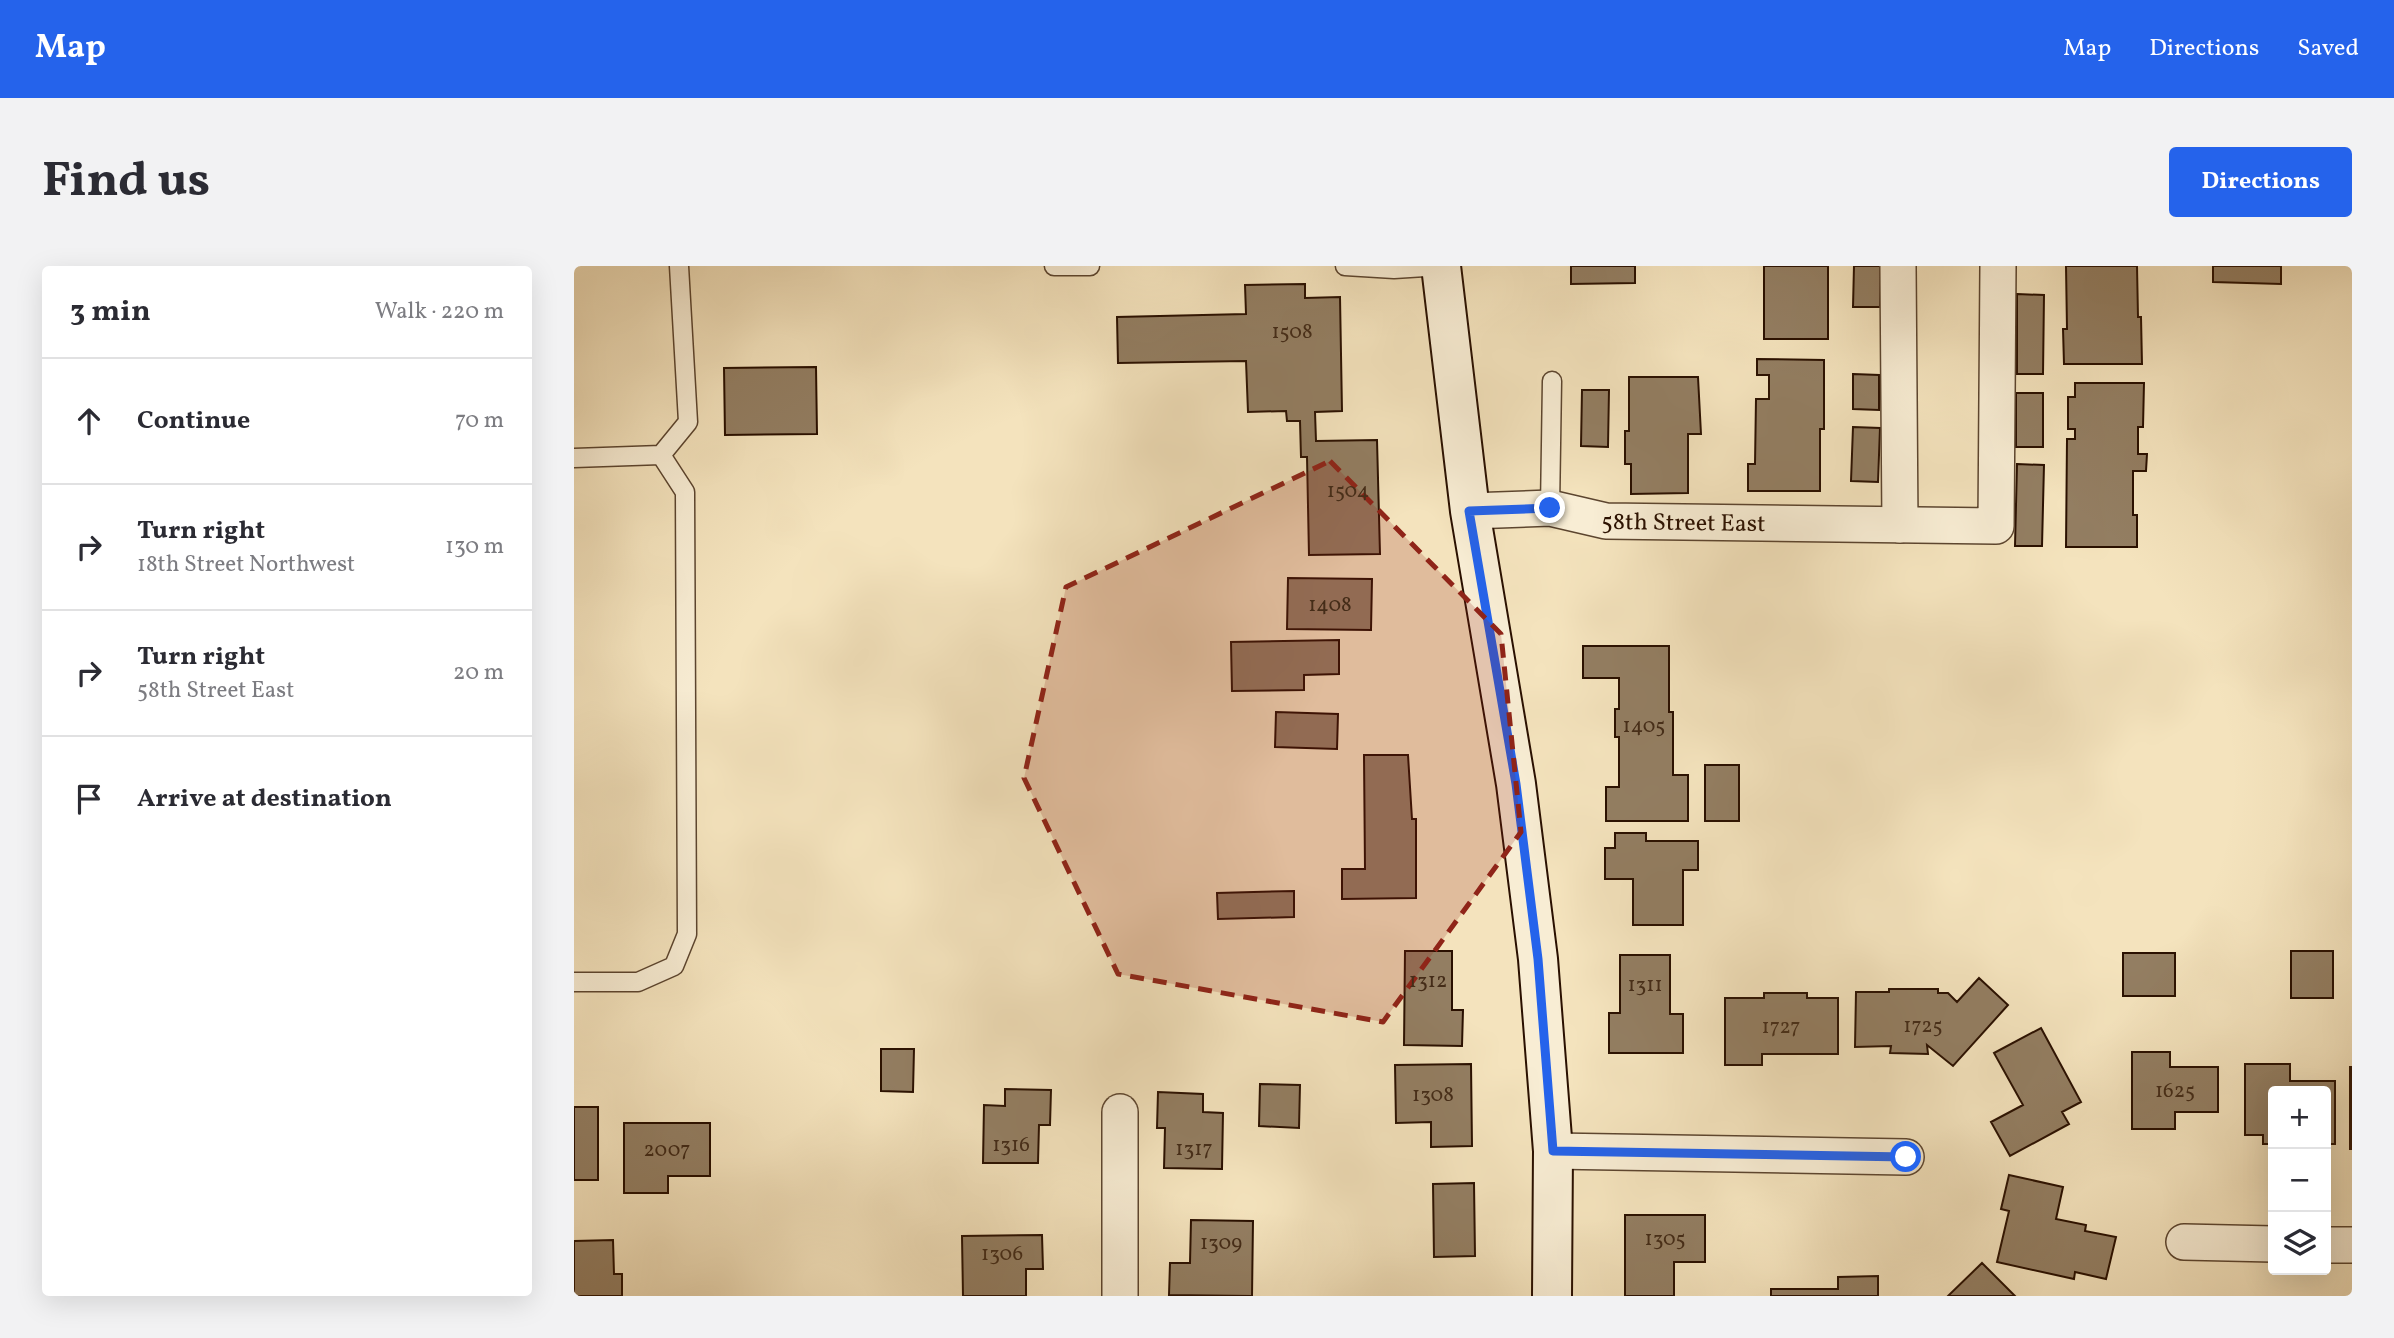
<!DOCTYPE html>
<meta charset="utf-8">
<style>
body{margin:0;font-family:Vollkorn,serif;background:#f2f2f3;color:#2b2b33}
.controls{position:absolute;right:21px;bottom:21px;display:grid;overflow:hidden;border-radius:7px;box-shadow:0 7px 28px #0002}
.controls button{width:63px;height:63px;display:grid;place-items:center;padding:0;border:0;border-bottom:2px solid #e1e1e2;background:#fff;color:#2b2b33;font:35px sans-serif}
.stop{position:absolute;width:21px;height:21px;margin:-16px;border:5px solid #2563eb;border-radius:50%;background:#fff}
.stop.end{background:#2563eb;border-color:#fff;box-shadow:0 2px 7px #0008}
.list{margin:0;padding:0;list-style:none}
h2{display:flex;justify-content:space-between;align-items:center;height:91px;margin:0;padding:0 28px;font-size:30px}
h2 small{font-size:23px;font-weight:400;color:#7c7c81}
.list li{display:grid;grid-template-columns:46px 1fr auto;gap:21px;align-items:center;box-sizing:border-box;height:126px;padding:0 28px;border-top:2px solid #e1e1e2}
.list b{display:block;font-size:26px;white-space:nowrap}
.list p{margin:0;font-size:23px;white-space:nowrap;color:#7c7c81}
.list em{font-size:23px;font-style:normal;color:#7c7c81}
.icon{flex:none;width:38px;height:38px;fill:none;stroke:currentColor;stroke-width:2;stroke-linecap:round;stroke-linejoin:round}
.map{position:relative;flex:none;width:1778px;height:1030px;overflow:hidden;border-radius:7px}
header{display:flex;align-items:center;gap:42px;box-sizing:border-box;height:98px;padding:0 35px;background:#2563eb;color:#fff}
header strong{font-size:33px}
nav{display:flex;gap:38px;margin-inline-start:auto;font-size:24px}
.intro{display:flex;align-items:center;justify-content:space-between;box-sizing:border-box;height:168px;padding:0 42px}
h1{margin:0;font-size:49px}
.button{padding:18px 32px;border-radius:7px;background:#2563eb;color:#fff;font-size:24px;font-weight:700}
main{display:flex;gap:42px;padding:0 42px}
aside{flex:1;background:#fff;border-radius:7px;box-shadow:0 7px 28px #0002}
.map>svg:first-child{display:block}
</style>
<header>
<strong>Map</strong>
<nav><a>Map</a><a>Directions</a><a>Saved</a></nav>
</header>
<div class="intro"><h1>Find us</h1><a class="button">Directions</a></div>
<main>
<aside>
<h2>3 min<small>Walk · 220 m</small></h2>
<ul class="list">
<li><svg class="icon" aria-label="ahead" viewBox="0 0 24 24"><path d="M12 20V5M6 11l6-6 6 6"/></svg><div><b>Continue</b></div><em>70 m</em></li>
<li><svg class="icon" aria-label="right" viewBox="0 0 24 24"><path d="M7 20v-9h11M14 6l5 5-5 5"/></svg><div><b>Turn right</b><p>18th Street Northwest</p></div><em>130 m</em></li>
<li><svg class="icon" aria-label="right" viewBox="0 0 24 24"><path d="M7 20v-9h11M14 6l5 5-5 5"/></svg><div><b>Turn right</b><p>58th Street East</p></div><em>20 m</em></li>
<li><svg class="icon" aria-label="arrive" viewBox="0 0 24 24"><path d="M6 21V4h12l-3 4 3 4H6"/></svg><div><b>Arrive at destination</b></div></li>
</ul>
</aside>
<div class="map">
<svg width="1778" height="1030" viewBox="0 0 1778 1030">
<rect width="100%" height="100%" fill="#f4e3bd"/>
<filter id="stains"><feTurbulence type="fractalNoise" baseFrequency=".00286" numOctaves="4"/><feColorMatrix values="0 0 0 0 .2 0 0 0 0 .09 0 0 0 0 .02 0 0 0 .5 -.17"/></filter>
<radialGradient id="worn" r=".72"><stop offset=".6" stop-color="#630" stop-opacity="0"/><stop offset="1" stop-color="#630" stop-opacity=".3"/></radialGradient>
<path fill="#937e62" stroke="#2a1000" stroke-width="2" d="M 997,0 L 1061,0 L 1061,17 L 997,18 Z
M 1190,0 L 1254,0 L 1254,73 L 1190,73 Z
M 1280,0 L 1307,0 L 1306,41 L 1279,41 Z
M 1492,0 L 1563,0 L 1564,51 L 1567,51 L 1568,98 L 1490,98 L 1489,63 L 1493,63 Z
M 1639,0 L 1707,0 L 1707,18 L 1639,16 Z
M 731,18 L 731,32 L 766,31 L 768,145 L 741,146 L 742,175 L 803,174 L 806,288 L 735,289 L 733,191 L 727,191 L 726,155 L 713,155 L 712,145 L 674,146 L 672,95 L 544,97 L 543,51 L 672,48 L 671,19 Z
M 1443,28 L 1470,29 L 1469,108 L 1443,108 Z
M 1183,93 L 1250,94 L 1250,163 L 1246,163 L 1246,225 L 1174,225 L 1174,198 L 1181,198 L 1182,133 L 1195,133 L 1195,109 L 1183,109 Z
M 242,101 L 243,168 L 151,169 L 150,102 Z
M 1279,108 L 1305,109 L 1305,144 L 1279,143 Z
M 1055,111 L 1124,111 L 1127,168 L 1114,168 L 1114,227 L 1057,228 L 1057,198 L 1051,198 L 1051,165 L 1055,165 Z
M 1501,117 L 1570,117 L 1569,161 L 1564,161 L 1564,188 L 1573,188 L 1572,205 L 1559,205 L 1559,249 L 1563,249 L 1563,281 L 1492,281 L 1493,173 L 1501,173 L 1501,163 L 1494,163 L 1494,131 L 1501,131 Z
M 1008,124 L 1035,124 L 1034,181 L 1007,180 Z
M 1442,127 L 1469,127 L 1469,181 L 1442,181 Z
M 1279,161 L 1306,162 L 1304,216 L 1277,215 Z
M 1443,198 L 1470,199 L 1468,280 L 1441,280 Z
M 714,312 L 798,313 L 797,364 L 713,363 Z
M 765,374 L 765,408 L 730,409 L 730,424 L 658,425 L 657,376 Z
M 1009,380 L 1095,380 L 1095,446 L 1099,446 L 1099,509 L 1114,509 L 1114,555 L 1032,555 L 1032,521 L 1045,521 L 1045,471 L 1041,471 L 1041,443 L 1045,443 L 1045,412 L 1009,412 Z
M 702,446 L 764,448 L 763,483 L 701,481 Z
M 790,489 L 834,489 L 838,553 L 842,553 L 842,632 L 768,633 L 768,603 L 791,603 Z
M 1131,499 L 1165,499 L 1165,555 L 1131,555 Z
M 1041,567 L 1072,567 L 1072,575 L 1124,575 L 1124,604 L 1109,604 L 1109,659 L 1059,659 L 1059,613 L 1031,613 L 1031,582 L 1041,582 Z
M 720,625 L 720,651 L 644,653 L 643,627 Z
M 831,685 L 878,685 L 878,744 L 889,744 L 888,780 L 830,779 Z
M 1717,685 L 1759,685 L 1759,732 L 1717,732 Z
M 1549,687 L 1601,687 L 1601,730 L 1549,730 Z
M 1046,689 L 1096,689 L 1096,748 L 1109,748 L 1109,787 L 1035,787 L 1035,747 L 1046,747 Z
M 1405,712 L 1434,739 L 1379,800 L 1353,779 L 1354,788 L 1316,787 L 1317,780 L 1281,781 L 1282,726 L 1315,726 L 1315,723 L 1364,723 L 1364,727 L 1374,727 L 1383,736 Z
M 1190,727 L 1233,727 L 1233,732 L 1264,732 L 1264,788 L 1188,788 L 1188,799 L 1151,799 L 1151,732 L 1190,732 Z
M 1467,762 L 1507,836 L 1488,846 L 1495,858 L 1436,890 L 1417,856 L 1449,839 L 1420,787 Z
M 307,783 L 340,783 L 339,826 L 307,825 Z
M 1558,786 L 1596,786 L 1596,801 L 1644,801 L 1644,846 L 1601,846 L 1601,863 L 1558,863 Z
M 897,798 L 898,880 L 857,881 L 857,856 L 822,857 L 821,799 Z
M 1671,798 L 1716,798 L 1716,815 L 1761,815 L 1761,878 L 1752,878 L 1752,825 L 1699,825 L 1699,878 L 1689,878 L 1689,869 L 1671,869 Z
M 1776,801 L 1778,801 L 1778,883 L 1776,883 Z
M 686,818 L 726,819 L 725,862 L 685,860 Z
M 431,823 L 477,824 L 476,859 L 465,859 L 464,897 L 409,897 L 410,839 L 431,840 Z
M 584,826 L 629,828 L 629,846 L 649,847 L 648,903 L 590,902 L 591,862 L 583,862 Z
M 0,841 L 24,841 L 24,914 L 0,914 Z
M 50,857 L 136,857 L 136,910 L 94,910 L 94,927 L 50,927 Z
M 1435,909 L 1489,921 L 1482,953 L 1512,959 L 1511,965 L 1542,971 L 1532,1013 L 1501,1006 L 1500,1013 L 1423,996 L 1435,945 L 1427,943 Z
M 900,917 L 901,990 L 860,991 L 859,918 Z
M 1051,949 L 1131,949 L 1131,996 L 1100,996 L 1100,1030 L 1051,1030 Z
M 617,954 L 679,955 L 678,1030 L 595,1029 L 596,997 L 616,997 Z
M 468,969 L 469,1003 L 452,1003 L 452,1030 L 389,1030 L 388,970 Z
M 39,974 L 40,1008 L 48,1008 L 48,1030 L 0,1030 L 0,975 Z
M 1408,997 L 1441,1030 L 1374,1030 Z
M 1304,1010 L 1304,1030 L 1197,1030 L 1197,1023 L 1264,1023 L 1264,1011 Z"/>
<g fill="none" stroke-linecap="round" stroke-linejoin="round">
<defs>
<path id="lane" d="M 480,0 L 516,0
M 771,0 L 820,3 L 867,0
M 0,192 L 87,189 L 114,156 L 105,0
M 976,242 L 978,115
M 0,716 L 64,716 L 100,700 L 113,668 L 111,226 L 87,189"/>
<g id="street">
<path d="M 1324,0 L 1326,259"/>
<path id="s1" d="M 896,245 L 976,242 L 1032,255 L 1422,260 L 1424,0"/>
<path d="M 979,885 L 1332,891"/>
<path d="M 1610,976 L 1699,978"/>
<path d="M 1752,979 L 1778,979"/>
<path d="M 546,1030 L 546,846"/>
</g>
<path id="secondary" d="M 867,0 L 896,245 L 942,518 L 964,693 L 979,885 L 978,1030"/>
</defs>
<use href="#lane" stroke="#5c452f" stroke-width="21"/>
<use href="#street" stroke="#5c452f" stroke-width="38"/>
<use href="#secondary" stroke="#2a1000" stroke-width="42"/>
<use href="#lane" stroke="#f8edd4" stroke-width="18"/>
<use href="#street" stroke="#f8edd4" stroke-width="35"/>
<use href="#secondary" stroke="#f8edd4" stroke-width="38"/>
</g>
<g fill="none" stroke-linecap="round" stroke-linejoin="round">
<path stroke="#2563eb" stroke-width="9" d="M 976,242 L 895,245 L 942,518 L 964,693 L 979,885 L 1332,891"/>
</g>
<path fill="#8f2418" fill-opacity="0.2" stroke="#8f2418" stroke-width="5" stroke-dasharray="14 9" stroke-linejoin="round" d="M 756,195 L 927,368 L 947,566 L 809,756 L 544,708 L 450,512 L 492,321 Z"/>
<g text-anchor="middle" stroke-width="5" stroke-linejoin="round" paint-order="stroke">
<g font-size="21" fill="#442c18">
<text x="718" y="72">1508</text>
<text x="774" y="231">1504</text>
<text x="756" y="345">1408</text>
<text x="1070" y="466">1405</text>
<text x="854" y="721">1312</text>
<text x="1071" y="725">1311</text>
<text x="1349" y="766">1725</text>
<text x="1207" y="767">1727</text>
<text x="1601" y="831">1625</text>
<text x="859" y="835">1308</text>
<text x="437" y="885">1316</text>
<text x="620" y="889">1317</text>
<text x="93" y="890">2007</text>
<text x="1091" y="979">1305</text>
<text x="647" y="983">1309</text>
<text x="428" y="994">1306</text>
</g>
<g font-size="24" fill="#2a1000" stroke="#f8edd4">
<text dy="8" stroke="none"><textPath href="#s1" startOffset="215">58th Street East</textPath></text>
</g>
</g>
<rect width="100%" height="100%" filter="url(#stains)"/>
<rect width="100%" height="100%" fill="url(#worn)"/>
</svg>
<div class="controls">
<button>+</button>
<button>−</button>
<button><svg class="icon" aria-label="layers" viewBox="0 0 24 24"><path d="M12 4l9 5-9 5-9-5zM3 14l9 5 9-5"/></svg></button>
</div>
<div class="stop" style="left:1332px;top:891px"></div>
<div class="stop end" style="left:976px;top:242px"></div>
</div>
</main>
